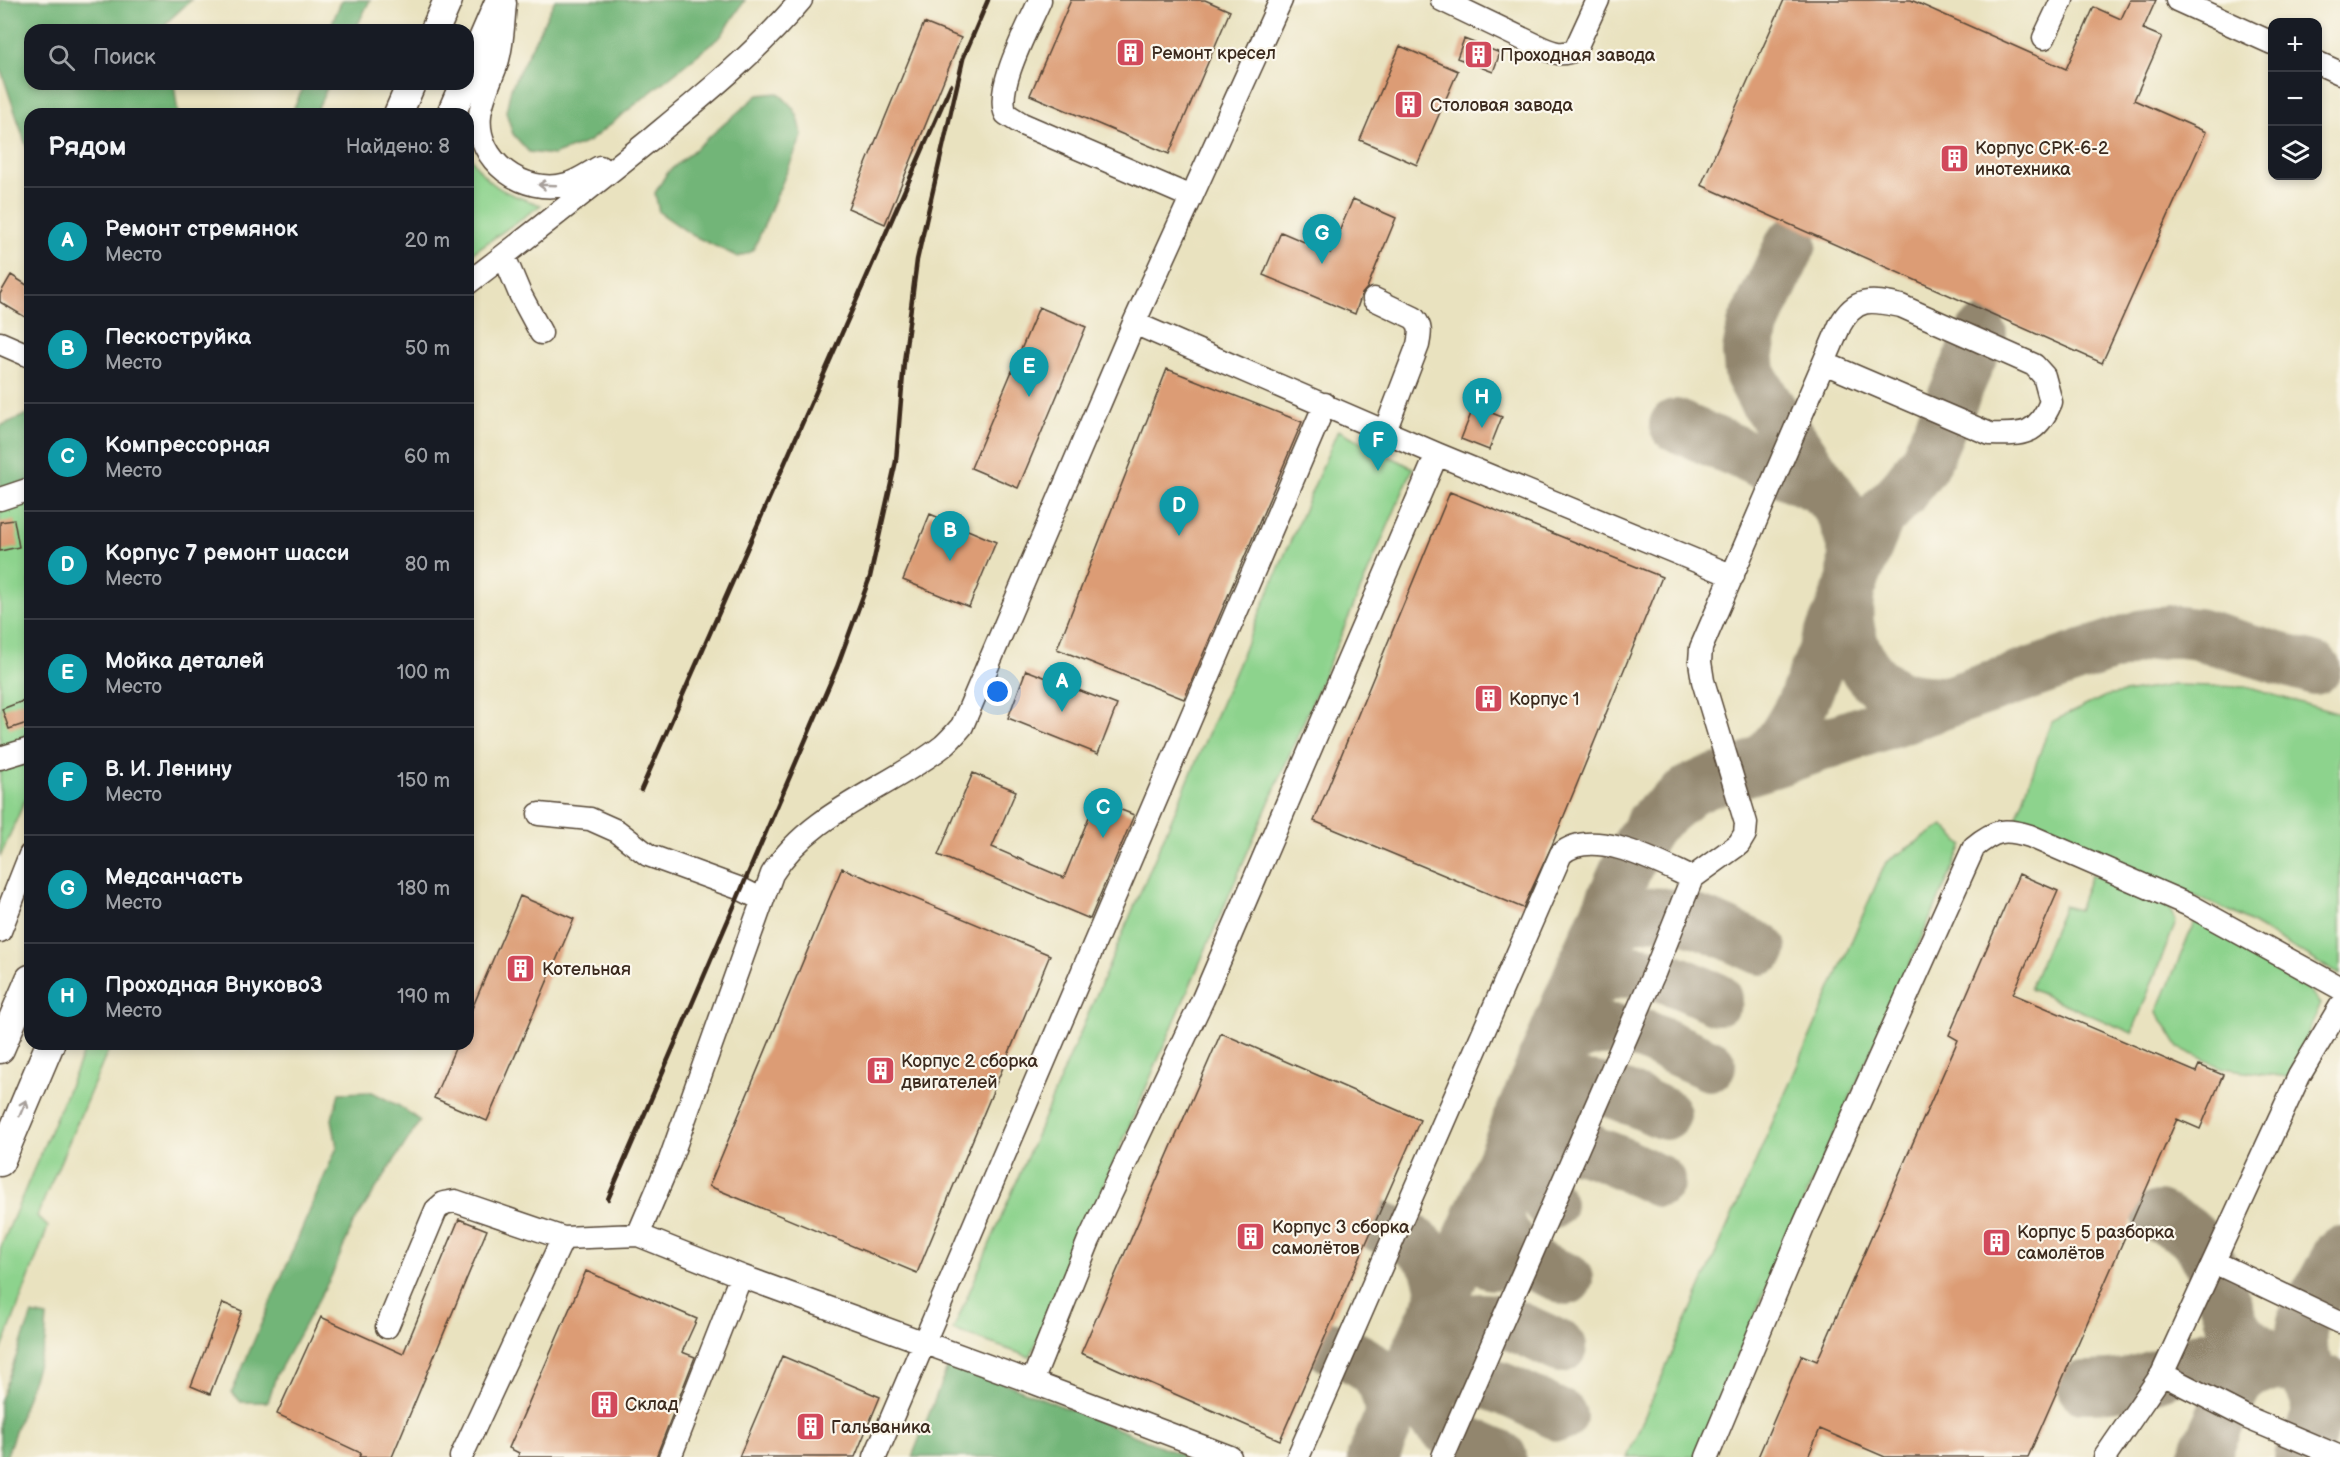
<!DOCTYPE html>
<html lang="ru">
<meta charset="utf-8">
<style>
body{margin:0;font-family:"Balsamiq Sans",sans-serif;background:#242831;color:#f1f3f6}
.controls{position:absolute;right:18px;top:18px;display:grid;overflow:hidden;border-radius:12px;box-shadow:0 3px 9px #0003}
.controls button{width:54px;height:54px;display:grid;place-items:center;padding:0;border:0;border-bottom:2px solid #363941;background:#171b24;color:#f1f3f6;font:30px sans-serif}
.you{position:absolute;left:998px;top:692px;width:21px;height:21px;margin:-15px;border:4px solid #fff;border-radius:50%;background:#1a73e8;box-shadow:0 0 0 9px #1a73e833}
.badge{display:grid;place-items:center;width:39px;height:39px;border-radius:50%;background:#2563eb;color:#fff;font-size:20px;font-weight:700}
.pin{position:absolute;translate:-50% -50px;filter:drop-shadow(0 2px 3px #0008)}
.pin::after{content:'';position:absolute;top:32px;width:21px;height:18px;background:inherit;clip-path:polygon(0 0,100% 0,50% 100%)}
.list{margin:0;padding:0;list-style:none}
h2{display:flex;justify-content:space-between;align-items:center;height:78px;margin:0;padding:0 24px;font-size:26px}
h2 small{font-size:20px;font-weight:400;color:#9ea1a6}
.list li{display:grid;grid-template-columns:39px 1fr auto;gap:18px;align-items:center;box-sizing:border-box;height:108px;padding:0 24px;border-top:2px solid #363941}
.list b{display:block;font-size:22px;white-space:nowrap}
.list p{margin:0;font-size:20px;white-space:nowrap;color:#9ea1a6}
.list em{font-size:20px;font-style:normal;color:#9ea1a6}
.icon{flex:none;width:33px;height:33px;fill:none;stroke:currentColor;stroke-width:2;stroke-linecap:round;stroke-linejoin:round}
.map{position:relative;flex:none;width:2340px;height:1457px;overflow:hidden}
.search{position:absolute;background:#171b24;box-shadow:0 3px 9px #0003;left:24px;top:24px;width:450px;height:66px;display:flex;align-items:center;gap:15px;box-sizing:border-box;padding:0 21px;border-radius:18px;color:#9ea1a6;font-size:22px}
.panel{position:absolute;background:#171b24;box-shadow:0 3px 9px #0003;left:24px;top:108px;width:450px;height:942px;border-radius:18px}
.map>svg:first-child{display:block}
</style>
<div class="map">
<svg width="2340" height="1457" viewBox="0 0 2340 1457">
<rect width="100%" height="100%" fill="#fbf7ec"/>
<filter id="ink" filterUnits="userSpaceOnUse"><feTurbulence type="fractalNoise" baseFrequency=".0167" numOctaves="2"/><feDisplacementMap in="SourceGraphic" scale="12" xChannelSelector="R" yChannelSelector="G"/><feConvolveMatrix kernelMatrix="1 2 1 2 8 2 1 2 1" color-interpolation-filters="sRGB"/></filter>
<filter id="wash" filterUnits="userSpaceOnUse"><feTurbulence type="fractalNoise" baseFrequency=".008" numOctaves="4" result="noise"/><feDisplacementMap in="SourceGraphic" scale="24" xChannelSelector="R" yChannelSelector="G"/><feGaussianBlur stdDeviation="1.35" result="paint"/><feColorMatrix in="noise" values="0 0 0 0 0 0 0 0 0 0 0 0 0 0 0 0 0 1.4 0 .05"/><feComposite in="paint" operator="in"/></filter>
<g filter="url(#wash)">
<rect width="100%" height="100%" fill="#e9e2bf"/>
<path fill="#8dd38d" stroke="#647e56" stroke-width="1.5" d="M 468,152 C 486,187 505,193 541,205 L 468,256 Z
M 1338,430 L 1413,468 L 1030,1357 L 953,1330 Z
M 30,480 L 30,789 L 0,857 L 0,489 Z
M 2173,685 L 2246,687 L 2340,714 L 2340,975 L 2234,913 L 2016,819 L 2051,722 L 2106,696 Z
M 1943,825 L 1963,845 L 1776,1263 L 1697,1457 L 1627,1457 L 1886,862 Z
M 2091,874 L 2168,906 L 2176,922 L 2132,1033 L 2030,989 L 2064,906 L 2078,910 Z
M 2196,918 L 2287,967 L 2321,1004 L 2288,1077 L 2223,1068 L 2179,1048 L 2157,1012 Z
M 87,1044 L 111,1044 L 37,1216 L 48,1227 L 0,1354 L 0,1249 Z"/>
<path fill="#72b578" stroke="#56704b" stroke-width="1.5" d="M 0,0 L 191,0 L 166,23 L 167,30 L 30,30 L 30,84 L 174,84 L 178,114 L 30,114 L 30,157 L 0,67 Z
M 342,0 L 370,0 L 355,30 L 329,30 Z
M 555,0 L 745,0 L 721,36 L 588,142 L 553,155 L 529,152 L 513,134 L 506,112 L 511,88 Z
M 305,84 L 329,84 L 315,114 L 291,114 Z
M 778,93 C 795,108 799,114 802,136 L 753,251 L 738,257 L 692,235 L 659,212 L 655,193 L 667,173 L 758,95 Z
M 30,413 L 30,480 L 0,489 L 0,426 Z
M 372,1092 L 399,1106 L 420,1121 L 353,1224 L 331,1277 L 276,1376 L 268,1402 L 241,1402 L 232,1392 L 337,1147 L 332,1119 L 339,1093 Z
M 32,1314 L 47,1317 L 45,1343 L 8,1452 L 6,1457 L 0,1457 L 0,1400 Z
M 950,1361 L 1187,1457 L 912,1457 Z"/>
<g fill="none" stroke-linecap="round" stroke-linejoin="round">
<path stroke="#92866e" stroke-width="52" d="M 1791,244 L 1753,325 L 1748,352 L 1750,373 L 1763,398 L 1843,515 L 1854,550 L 1853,581
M 1675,425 L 1819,487 L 1826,494
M 1849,592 C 1842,633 1859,679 1900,696 C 1915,702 1930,701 1946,702
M 1751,768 C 1776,754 1787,732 1800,709 L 1879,517 L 1901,494 L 1925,462 L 1981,334
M 1590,954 C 1635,882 1702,923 1761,949
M 1565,1011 C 1571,1004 1575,996 1583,990 C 1626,952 1673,980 1717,999
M 1590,1150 C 1582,1144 1572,1140 1566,1133 C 1546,1114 1544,1087 1543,1061 C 1577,1030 1596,1024 1641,1034 L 1710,1065
M 1550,1204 C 1526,1173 1520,1160 1518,1121 C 1572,1067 1604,1087 1665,1114
M 2158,1217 C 2167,1221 2178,1225 2187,1232 C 2215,1255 2218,1296 2235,1326 C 2243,1340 2257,1349 2269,1358
M 1381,1227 C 1395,1233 1411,1238 1422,1248 C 1448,1272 1439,1309 1448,1340 C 1453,1357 1468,1371 1483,1382
M 1526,1262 C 1501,1236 1495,1218 1493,1182 C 1498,1176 1503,1170 1509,1165 C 1559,1124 1611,1159 1659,1181
M 1492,1264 L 1526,1262 L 1567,1279
M 1330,1347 C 1368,1362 1389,1372 1390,1418
M 1448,1377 C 1487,1376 1526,1400 1561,1416
M 2317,1379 C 2302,1360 2297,1346 2303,1321 L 2340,1252
M 2083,1387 C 2111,1388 2137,1383 2163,1373 C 2186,1365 2207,1351 2233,1351 C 2266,1350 2310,1376 2340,1389
M 1373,1457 L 1422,1342 L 1475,1226 L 1587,957 L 1633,853 L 1652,822 L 1689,791 L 1709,782 L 1776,761 L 2140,636 L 2170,631 L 2197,634 L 2315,669
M 1501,1457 C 1442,1432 1418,1422 1417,1353 C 1471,1299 1501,1319 1561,1347
M 2203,1457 L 2236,1385 C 2248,1367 2266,1366 2286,1366
M 2300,1457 C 2315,1423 2328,1407 2303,1373"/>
</g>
<g id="blocks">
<path fill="#dc9c74" d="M 1071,0 L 1205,0 L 1230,11 L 1169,154 L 1030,95 Z
M 1784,0 L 1911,0 L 2066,69 L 2094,7 L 2121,19 L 2130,0 L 2156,0 L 2143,29 L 2162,37 L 2134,100 L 2206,132 L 2102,363 L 1701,185 Z
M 924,23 L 961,38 L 885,224 L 848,208 Z
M 1464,39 L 1500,53 L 1493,72 L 1457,58 Z
M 1400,46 L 1458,71 L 1417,165 L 1360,140 Z
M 1353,199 L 1396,218 L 1367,288 L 1362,294 L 1355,314 L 1263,275 L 1281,232 L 1330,253 Z
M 11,275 L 30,287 L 30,320 L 0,302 L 0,294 Z
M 1039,307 L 1086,327 L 1018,488 L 971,468 Z
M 1167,369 L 1302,422 L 1184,699 L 1057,649 Z
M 1474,406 L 1502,417 L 1489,450 L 1461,439 Z
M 1450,492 L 1662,577 L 1552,845 L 1523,908 L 1314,821 Z
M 930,514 L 996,542 L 969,607 L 903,580 Z
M 14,520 L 19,547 L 0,551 L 0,522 Z
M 1026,670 L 1117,705 L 1098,754 L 1008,718 Z
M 23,701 L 30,722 L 9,729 L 2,709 Z
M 973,773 L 1016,791 L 992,847 L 1064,878 L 1096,800 L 1134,815 L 1090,919 L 938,855 Z
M 842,868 L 1050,955 L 917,1273 L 709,1186 Z
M 2019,874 L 2058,891 L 2013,994 L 2196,1072 L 2199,1065 L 2223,1075 L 2200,1129 L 2177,1119 L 2028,1457 L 1885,1457 L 1820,1429 L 1808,1457 L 1758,1457 L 1802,1355 L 1817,1361 L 1958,1040 L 1949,1035 Z
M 520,896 L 574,919 L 487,1121 L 434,1098 L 457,1044 L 468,1044 L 468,1018 Z
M 1221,1033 L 1420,1120 L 1280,1440 L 1081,1353 Z
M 459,1219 L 487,1230 L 392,1457 L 359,1457 L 361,1453 L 277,1414 L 321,1317 L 403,1354 Z
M 586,1271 L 697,1319 L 682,1352 L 695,1357 L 656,1457 L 518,1457 L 519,1453 L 509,1448 Z
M 223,1303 L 242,1311 L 210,1394 L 191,1386 Z
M 782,1356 L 880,1397 L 855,1457 L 739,1457 Z"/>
</g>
</g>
<g filter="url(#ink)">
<use href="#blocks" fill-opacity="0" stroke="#554636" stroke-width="1.5"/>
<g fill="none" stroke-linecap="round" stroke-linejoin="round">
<defs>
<path id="minor" d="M 1040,0 C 1029,26 994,88 1006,114 L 1022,124 L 1191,197
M 1442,0 L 1542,48 C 1554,53 1562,56 1575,50 L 1598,0
M 2177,0 L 2272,43
M 505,3 C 503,23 503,44 497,63 C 491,80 482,97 480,115 C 475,161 524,196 567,184 C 578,181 589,173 600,167
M 2044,38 L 2062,0
M 2318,63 L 2340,73
M 504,256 L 520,294 L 541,333
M 468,283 C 530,236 590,188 651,139 C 704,95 756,53 801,0
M 1374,299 L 1414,318 C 1422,327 1420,334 1418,345 L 1385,431
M 1134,323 L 1281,0
M 0,343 L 30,356
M 0,499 L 30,489
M 0,758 L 30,749
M 539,814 L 590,819 L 617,831 L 648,855 L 741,889 L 761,899
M 0,931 L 30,855
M 638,1235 L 670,1160 L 772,874 C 810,812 888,789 943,746 C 950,740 956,733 962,726 L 1134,323 L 1437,454 L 1733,576
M 2214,1262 L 2340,1322
M 387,1327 L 436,1210 L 444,1203 L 455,1201 L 563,1238
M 2162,1374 L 2248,1418 L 2340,1457
M 1032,1382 L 1089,1240 L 1203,999 L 1437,454
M 461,1457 L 563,1238 L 638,1235 L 741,1276 L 1032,1382 L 1230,1457
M 670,1457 L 741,1276
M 875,1457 L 1325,404
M 1298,1457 L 1561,854 C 1593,826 1659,863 1692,878
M 1443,1457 L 1655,971 L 1692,878 L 1739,844 L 1745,834 L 1746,823 L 1703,681 L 1700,662 L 1701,648 C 1748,540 1794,432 1840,325 C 1856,296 1872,300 1901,306 L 2034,365 L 2044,376 L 2051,402 C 2037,435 2024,435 1990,434 L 1824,363
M 1707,1457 L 1804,1225 L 1974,847 C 1995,830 2004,828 2030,836 L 2189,905 L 2340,988
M 2105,1457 L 2162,1374 L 2299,1076 L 2340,1007"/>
<path id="major" d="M 435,30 L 448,0
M 468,74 L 500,0
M 398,114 L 411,84
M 451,114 L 464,84
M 0,1049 L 30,979
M 0,1162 L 50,1044"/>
</defs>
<use href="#minor" stroke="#554636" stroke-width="25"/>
<use href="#major" stroke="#554636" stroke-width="31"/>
<use href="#minor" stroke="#fff" stroke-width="22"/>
<use href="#major" stroke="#fff" stroke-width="28"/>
<path stroke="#3b2a1e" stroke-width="4.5" d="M 962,61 L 988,0
M 641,790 L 951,85
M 608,1199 L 837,667 L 870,577 L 896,461 L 904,362 L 917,260 L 964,55"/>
</g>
<defs><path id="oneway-shaft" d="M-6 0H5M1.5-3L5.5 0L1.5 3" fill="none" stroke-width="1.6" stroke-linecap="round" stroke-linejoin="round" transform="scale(1.5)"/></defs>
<g stroke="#a79f9a">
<use href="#oneway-shaft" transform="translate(547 185) rotate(-178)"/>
<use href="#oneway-shaft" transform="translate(23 1108) rotate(-67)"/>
</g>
</g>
<defs>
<symbol id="building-square" viewBox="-11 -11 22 22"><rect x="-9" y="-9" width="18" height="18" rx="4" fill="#d1495b" stroke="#fbf7ec"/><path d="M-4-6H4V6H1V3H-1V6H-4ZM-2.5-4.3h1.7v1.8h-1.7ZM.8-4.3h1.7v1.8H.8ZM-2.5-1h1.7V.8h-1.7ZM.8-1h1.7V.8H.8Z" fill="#fff"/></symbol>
</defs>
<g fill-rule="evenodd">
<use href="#building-square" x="1114" y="36" width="33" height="33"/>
<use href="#building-square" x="1462" y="38" width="33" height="33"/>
<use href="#building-square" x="1392" y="88" width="33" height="33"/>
<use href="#building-square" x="1938" y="142" width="33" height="33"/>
<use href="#building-square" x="1472" y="682" width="33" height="33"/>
<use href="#building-square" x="504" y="952" width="33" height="33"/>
<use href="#building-square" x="864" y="1054" width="33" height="33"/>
<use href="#building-square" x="1234" y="1220" width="33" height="33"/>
<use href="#building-square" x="1980" y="1226" width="33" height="33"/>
<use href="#building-square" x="588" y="1388" width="33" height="33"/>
<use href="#building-square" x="794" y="1410" width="33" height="33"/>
</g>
<g text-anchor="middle" stroke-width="4.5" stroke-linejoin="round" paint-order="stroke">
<g font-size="18" fill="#3b2a1e" stroke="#fbf7ec" text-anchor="start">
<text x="1151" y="59">Ремонт кресел</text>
<text x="1500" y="61">Проходная завода</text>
<text x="1430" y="111">Столовая завода</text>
<text x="1975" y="154">Корпус СРК-6-2<tspan x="1975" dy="21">инотехника</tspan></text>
<text x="1509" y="705">Корпус 1</text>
<text x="542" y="975">Котельная</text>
<text x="901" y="1067">Корпус 2 сборка<tspan x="901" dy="21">двигателей</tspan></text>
<text x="1272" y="1233">Корпус 3 сборка<tspan x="1272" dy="21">самолётов</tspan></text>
<text x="2017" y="1238">Корпус 5 разборка<tspan x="2017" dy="21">самолётов</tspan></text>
<text x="625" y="1410">Склад</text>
<text x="831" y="1433">Гальваника</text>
</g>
</g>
</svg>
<div class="controls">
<button>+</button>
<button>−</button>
<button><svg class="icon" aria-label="layers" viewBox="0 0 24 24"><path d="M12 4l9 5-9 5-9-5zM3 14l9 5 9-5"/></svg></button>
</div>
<div class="you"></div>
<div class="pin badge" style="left:1062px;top:712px;background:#0f9aa8">A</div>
<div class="pin badge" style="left:950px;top:561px;background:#0f9aa8">B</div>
<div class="pin badge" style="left:1103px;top:838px;background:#0f9aa8">C</div>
<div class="pin badge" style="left:1179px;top:536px;background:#0f9aa8">D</div>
<div class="pin badge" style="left:1029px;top:397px;background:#0f9aa8">E</div>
<div class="pin badge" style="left:1378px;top:471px;background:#0f9aa8">F</div>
<div class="pin badge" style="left:1322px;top:264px;background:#0f9aa8">G</div>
<div class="pin badge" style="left:1482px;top:428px;background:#0f9aa8">H</div>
<div class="search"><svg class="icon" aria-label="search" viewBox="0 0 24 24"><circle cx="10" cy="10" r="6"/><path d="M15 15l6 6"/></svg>Поиск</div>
<section class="panel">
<h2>Рядом<small>Найдено: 8</small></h2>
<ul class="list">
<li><span class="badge" style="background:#0f9aa8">A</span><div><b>Ремонт стремянок</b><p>Место</p></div><em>20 m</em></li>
<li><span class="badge" style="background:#0f9aa8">B</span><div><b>Пескоструйка</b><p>Место</p></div><em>50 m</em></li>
<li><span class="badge" style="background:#0f9aa8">C</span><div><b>Компрессорная</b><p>Место</p></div><em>60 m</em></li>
<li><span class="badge" style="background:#0f9aa8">D</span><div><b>Корпус 7 ремонт шасси</b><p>Место</p></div><em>80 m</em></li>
<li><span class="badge" style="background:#0f9aa8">E</span><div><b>Мойка деталей</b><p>Место</p></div><em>100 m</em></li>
<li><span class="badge" style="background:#0f9aa8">F</span><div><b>В. И. Ленину</b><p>Место</p></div><em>150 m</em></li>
<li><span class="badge" style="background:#0f9aa8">G</span><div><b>Медсанчасть</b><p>Место</p></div><em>180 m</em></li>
<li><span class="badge" style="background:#0f9aa8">H</span><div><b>Проходная Внуково3</b><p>Место</p></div><em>190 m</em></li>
</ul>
</section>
</div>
